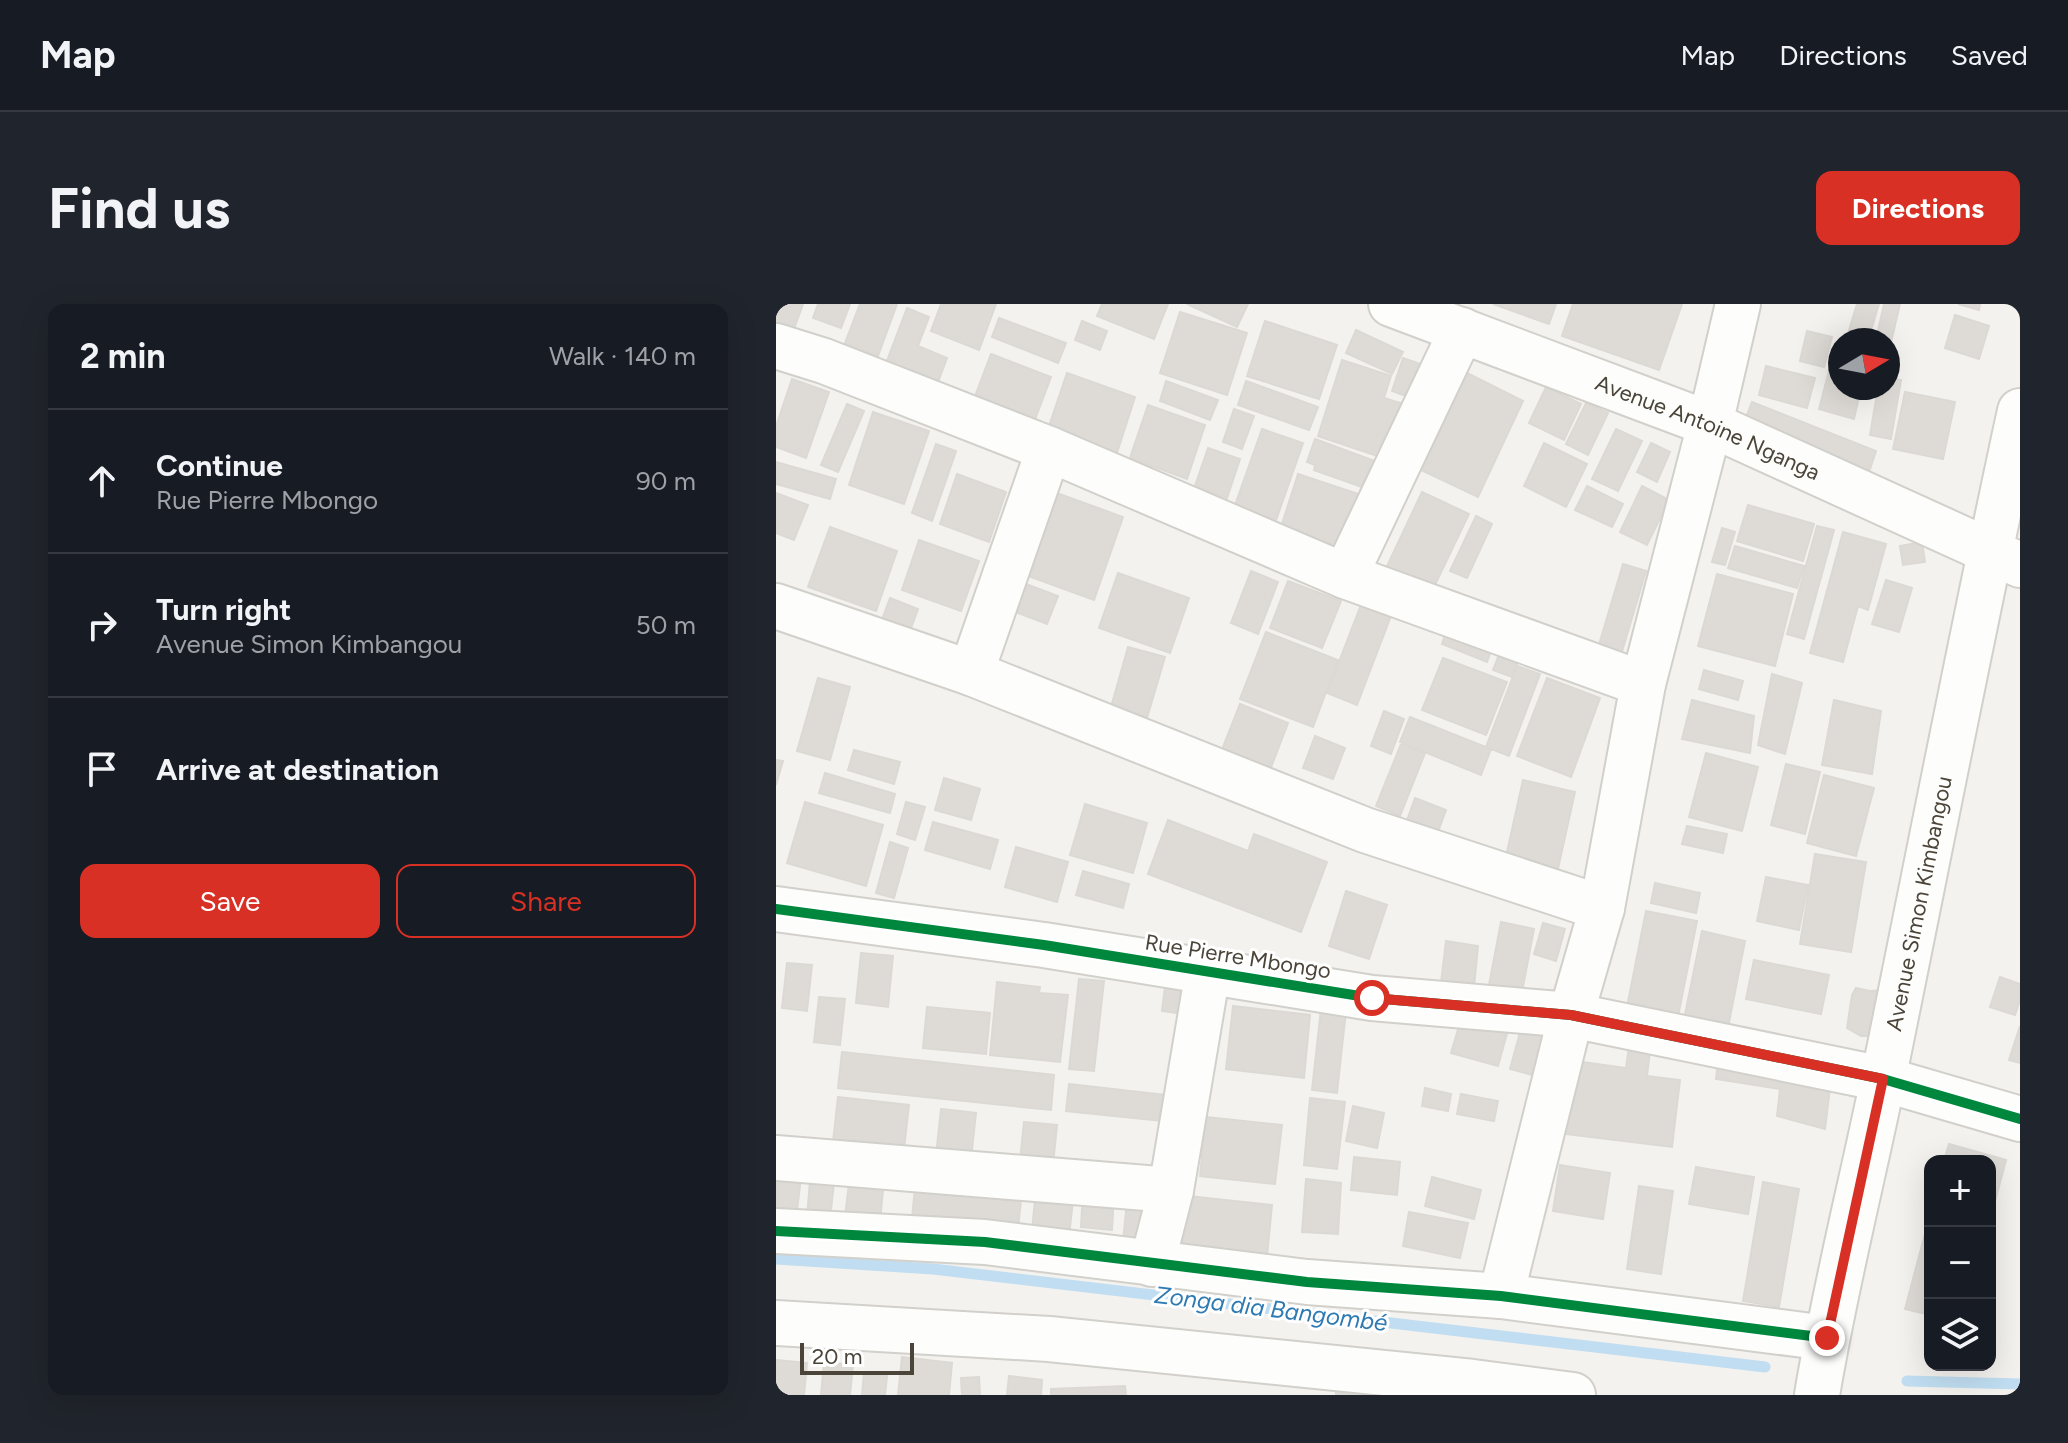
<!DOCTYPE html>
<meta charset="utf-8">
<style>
body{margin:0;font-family:Figtree,sans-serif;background:#20242c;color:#f1f3f6}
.controls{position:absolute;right:24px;bottom:24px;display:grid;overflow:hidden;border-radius:16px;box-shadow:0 8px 32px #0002}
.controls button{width:72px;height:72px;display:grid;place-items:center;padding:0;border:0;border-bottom:2px solid #363941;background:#171b24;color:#f1f3f6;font:40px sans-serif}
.compass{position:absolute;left:1052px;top:24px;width:72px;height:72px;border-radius:50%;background:#171b24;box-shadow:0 8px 32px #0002;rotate:80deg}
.scale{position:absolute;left:24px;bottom:20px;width:114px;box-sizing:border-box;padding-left:8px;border:4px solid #4b4439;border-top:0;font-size:22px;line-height:28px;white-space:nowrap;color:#4b4439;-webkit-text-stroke:6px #fff;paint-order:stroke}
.stop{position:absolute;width:24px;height:24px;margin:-18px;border:6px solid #d93025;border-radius:50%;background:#fff}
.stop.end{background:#d93025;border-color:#fff;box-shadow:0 2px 8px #0008}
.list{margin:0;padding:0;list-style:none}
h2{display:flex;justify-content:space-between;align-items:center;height:104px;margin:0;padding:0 32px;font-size:34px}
h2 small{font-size:26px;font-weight:400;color:#9ea1a6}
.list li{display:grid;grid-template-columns:52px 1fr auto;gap:24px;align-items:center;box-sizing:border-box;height:144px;padding:0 32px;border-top:2px solid #363941}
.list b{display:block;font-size:30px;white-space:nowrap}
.list p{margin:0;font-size:26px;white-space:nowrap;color:#9ea1a6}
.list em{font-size:26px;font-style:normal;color:#9ea1a6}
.actions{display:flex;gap:16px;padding:24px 32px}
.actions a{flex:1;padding:18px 0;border:2px solid #d93025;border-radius:16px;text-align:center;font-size:28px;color:#d93025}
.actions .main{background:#d93025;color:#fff}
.icon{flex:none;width:44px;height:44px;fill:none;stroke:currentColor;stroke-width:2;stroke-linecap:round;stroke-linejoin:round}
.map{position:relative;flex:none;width:1244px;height:1091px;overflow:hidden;border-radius:16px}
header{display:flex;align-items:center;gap:48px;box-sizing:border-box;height:112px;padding:0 40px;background:#171b24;border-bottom:2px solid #363941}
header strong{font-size:38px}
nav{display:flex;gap:44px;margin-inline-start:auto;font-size:28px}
.intro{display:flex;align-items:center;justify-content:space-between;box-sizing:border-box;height:192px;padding:0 48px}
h1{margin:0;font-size:56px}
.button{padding:20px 36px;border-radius:16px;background:#d93025;color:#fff;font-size:28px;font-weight:700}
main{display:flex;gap:48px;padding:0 48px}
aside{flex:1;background:#171b24;border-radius:16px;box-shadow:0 8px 32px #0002}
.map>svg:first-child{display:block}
</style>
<header>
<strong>Map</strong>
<nav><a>Map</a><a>Directions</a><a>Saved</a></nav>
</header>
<div class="intro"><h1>Find us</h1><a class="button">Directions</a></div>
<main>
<aside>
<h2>2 min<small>Walk · 140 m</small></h2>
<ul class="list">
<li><svg class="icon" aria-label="ahead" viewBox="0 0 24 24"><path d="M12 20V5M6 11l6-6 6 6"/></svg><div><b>Continue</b><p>Rue Pierre Mbongo</p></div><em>90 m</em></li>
<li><svg class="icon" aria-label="right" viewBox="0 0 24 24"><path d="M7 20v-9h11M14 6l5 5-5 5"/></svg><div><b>Turn right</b><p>Avenue Simon Kimbangou</p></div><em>50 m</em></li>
<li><svg class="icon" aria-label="arrive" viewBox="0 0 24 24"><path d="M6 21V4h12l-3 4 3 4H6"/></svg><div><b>Arrive at destination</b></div></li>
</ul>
<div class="actions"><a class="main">Save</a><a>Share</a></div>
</aside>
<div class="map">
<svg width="1244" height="1091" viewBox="0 0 1244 1091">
<rect width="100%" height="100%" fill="#f4f2ee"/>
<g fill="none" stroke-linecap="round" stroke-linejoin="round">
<path stroke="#c0ddf1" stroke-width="11" d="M 0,955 L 157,965 L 989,1063
M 1131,1077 L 1244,1080"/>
</g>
<path fill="#dedbd6" stroke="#dcd9d4" stroke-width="2" d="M 0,0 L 27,0 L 14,36 L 0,30 Z
M 42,0 L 74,0 L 65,24 L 37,14 Z
M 84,0 L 121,0 L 102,52 L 69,39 Z
M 165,0 L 220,0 L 203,46 L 155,27 Z
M 326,0 L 392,0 L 378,35 L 321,12 Z
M 411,0 L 472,0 L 461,23 Z
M 717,0 L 780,0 L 773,20 Z
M 797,0 L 906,0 L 883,66 L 786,32 Z
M 1081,0 L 1103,0 L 1092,36 L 1070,36 Z
M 1108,0 L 1124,0 L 1112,51 L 1112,36 L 1100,36 Z
M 1182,0 L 1204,0 L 1203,6 Z
M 131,4 L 153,13 L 142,42 L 171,54 L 158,89 L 106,70 Z
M 404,8 L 471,29 L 451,91 L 384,69 Z
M 1179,11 L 1213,22 L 1203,55 L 1169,44 Z
M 223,14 L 290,39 L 282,59 L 216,33 Z
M 306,17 L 331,27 L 324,46 L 299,36 Z
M 489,17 L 561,41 L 543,95 L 471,72 Z
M 580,26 L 627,48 L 616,70 L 570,49 Z
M 1031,27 L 1056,33 L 1048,63 L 1024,57 Z
M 215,50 L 275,73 L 255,126 L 195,103 Z
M 627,54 L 650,62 L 638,95 L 616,87 Z
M 566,56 L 615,72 L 608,94 L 640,104 L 622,159 L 542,132 Z
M 1055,59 L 1064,62 L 1064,84 L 1085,84 L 1078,115 L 1043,105 Z
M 990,62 L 1039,74 L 1031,104 L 983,91 Z
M 291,69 L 359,93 L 339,155 L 270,131 Z
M 691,69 L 747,97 L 702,193 L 645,166 Z
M 1112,74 L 1125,76 L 1115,135 L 1094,131 L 1102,84 L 1112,84 Z
M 16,75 L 53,88 L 30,154 L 0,143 L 0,122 Z
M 390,77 L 442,96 L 434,116 L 384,97 Z
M 470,77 L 542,103 L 533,126 L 462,101 Z
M 770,83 L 805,100 L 788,136 L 753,119 Z
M 1129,88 L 1179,98 L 1167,155 L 1117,145 Z
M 976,98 L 1100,147 L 1092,171 L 967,121 Z
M 810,99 L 832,109 L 812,151 L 790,140 Z
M 71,100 L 88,107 L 62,168 L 45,161 Z
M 372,101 L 429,121 L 411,175 L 354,154 Z
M 458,105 L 478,112 L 466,145 L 447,138 Z
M 97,108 L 153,127 L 128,200 L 73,181 Z
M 486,125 L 527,139 L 498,222 L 457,207 Z
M 840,125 L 866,137 L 842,187 L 816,175 Z
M 539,135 L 607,160 L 597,187 L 538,166 L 539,161 L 531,158 Z
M 768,139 L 811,160 L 790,203 L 748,182 Z
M 875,139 L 894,148 L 881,178 L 861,168 Z
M 160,140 L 180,147 L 156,217 L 136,209 Z
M 432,144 L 464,155 L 451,194 L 419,182 Z
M 0,158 L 60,175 L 54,195 L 0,180 Z
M 181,170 L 230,188 L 213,238 L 164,220 Z
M 522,170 L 591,193 L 574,246 L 505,223 Z
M 811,182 L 847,200 L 836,223 L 799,206 Z
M 866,182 L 893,196 L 871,241 L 844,228 Z
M 278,188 L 347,213 L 318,296 L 249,271 Z
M 646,188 L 693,210 L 658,283 L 603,279 Z
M 0,189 L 32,201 L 18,236 L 0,229 Z
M 972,201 L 1038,220 L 1027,257 L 961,237 Z
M 700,212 L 716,220 L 691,274 L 674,267 Z
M 1041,222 L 1058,226 L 1028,335 L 1011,330 Z
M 54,223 L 121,247 L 100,307 L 32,283 Z
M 946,224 L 959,228 L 949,261 L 936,258 Z
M 1067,228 L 1110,240 L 1092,306 L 1082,302 L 1067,358 L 1034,349 Z
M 143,236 L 203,257 L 185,307 L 126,286 Z
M 1146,238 L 1149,258 L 1127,261 L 1124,242 Z
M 959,242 L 1028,262 L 1021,284 L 952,264 Z
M 847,260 L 870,267 L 845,351 L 822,344 Z
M 475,267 L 502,278 L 482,330 L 455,319 Z
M 342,269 L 413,294 L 394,349 L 323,324 Z
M 941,270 L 1017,290 L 999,362 L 922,342 Z
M 1110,276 L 1136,284 L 1123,328 L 1096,320 Z
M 242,277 L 282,292 L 271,320 L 232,305 Z
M 512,277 L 565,297 L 546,344 L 494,324 Z
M 588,293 L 618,304 L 581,401 L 551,389 Z
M 114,294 L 142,305 L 131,335 L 103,324 Z
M 672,321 L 718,338 L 711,358 L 666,340 Z
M 490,328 L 562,356 L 537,423 L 464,395 Z
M 352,343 L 389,353 L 371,414 L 335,403 Z
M 726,343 L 745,350 L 736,373 L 717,366 Z
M 667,354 L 731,378 L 710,431 L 646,406 Z
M 741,362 L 764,370 L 733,452 L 710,443 Z
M 928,366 L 967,377 L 962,396 L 923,385 Z
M 996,370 L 1026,379 L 1009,450 L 982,441 Z
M 42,374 L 74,383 L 54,456 L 21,447 Z
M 771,374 L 824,394 L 795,473 L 741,452 Z
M 916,396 L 978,412 L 974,449 L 906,435 Z
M 1058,396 L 1105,407 L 1096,470 L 1046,461 Z
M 464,400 L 512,419 L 494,466 L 445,448 Z
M 608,407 L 628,415 L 615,450 L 595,442 Z
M 634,413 L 715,445 L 705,471 L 624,438 Z
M 539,432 L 569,444 L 557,475 L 527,464 Z
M 625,440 L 649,449 L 624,512 L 600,502 Z
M 78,446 L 124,458 L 118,480 L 72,466 Z
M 930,449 L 982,463 L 966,527 L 913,513 Z
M 0,456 L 7,457 L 0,481 Z
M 1010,460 L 1044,468 L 1029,530 L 995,521 Z
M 49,469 L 119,490 L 114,509 L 43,489 Z
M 1048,471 L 1098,484 L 1080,552 L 1031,539 Z
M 168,474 L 204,485 L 195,516 L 159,506 Z
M 747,476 L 799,488 L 781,569 L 729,557 Z
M 639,494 L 670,506 L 660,533 L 629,522 Z
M 29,498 L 107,521 L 90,582 L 11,559 Z
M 130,498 L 149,503 L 139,536 L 121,530 Z
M 309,500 L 371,519 L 357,569 L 294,551 Z
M 392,516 L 472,547 L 478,530 L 551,558 L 525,628 L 372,570 Z
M 157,518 L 222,536 L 214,565 L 149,546 Z
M 911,522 L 951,530 L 947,549 L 906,540 Z
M 114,538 L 132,544 L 118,594 L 100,589 Z
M 240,543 L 292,558 L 281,598 L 229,583 Z
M 1039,550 L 1090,558 L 1075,648 L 1024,640 Z
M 307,567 L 353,580 L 347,604 L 300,591 Z
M 990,573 L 1032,581 L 1023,626 L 981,617 Z
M 879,579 L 924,589 L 920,609 L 875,599 Z
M 570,587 L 611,601 L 593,655 L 553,642 Z
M 870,607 L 921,617 L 900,723 L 849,713 Z
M 725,618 L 758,625 L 745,693 L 712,686 Z
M 767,619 L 789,625 L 780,657 L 758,650 Z
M 926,627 L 969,637 L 951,729 L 907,720 Z
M 670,637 L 702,642 L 698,683 L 665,679 Z
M 85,649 L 117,652 L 112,703 L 80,699 Z
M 978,656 L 1053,671 L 1045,710 L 970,695 Z
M 11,659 L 36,661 L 31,707 L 6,704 Z
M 1224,673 L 1244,680 L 1244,696 L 1239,711 L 1214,703 Z
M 303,675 L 328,677 L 318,767 L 293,765 Z
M 221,678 L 264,683 L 263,689 L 292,691 L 284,758 L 214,751 Z
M 389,683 L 416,686 L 414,711 L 386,707 Z
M 1080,684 L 1094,687 L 1108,686 L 1101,732 L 1085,732 L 1071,724 L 1076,691 Z
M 43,693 L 69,695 L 64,741 L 38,738 Z
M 546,696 L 571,698 L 561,789 L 536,786 Z
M 457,702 L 534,711 L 528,774 L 450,765 Z
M 151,703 L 214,709 L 210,750 L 147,744 Z
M 686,712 L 732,726 L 722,762 L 675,749 Z
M 1244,722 L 1244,759 L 1233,756 Z
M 745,725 L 771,733 L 760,772 L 734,765 Z
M 853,743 L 874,746 L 871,772 L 904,776 L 896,843 L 789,830 L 798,757 L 850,764 Z
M 66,748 L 278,771 L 275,806 L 62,784 Z
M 942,757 L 1055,776 L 1049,825 L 1001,812 L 1004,785 L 940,775 Z
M 293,780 L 389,791 L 386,817 L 290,807 Z
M 649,784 L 675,790 L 672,807 L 646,802 Z
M 685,790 L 722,797 L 718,817 L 681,810 Z
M 62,793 L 133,801 L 128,845 L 57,837 Z
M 534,794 L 569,798 L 561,865 L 528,861 Z
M 577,802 L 608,809 L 601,844 L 570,837 Z
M 165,805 L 200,809 L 195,855 L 160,851 Z
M 430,813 L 506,821 L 499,880 L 424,872 Z
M 248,818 L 281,821 L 277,861 L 244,857 Z
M 1173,840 L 1230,856 L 1214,916 L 1214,857 L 1168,857 Z
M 578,853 L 624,858 L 621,891 L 575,886 Z
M 784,861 L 834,869 L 827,915 L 777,907 Z
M 0,863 L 26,865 L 20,915 L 0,913 Z
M 920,863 L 978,873 L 972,910 L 913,900 Z
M 35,866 L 59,869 L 54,915 L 31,912 Z
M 74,872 L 108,877 L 104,916 L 69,912 Z
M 140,873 L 246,885 L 242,926 L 136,914 Z
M 656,873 L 705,886 L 698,915 L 649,902 Z
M 530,875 L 565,879 L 562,930 L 526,928 Z
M 987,878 L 1023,885 L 1003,1003 L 967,997 Z
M 863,882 L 897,887 L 885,970 L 851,965 Z
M 260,885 L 298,888 L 293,932 L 256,927 Z
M 307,886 L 338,888 L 336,926 L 305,923 Z
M 352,888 L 373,891 L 366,949 L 346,947 Z
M 412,892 L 496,901 L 490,963 L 405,954 Z
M 633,908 L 692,919 L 684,954 L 627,942 Z
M 1154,911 L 1154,1011 L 1129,1005 Z
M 126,1053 L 176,1059 L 173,1091 L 122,1091 Z
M 0,1056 L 31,1059 L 28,1091 L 0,1091 Z
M 48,1058 L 77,1061 L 74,1091 L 45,1091 Z
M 88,1069 L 111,1072 L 109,1091 L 86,1091 Z
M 233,1072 L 266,1076 L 265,1091 L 231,1091 Z
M 203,1073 L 204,1091 L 186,1091 L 185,1074 Z
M 349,1082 L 350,1091 L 275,1091 L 275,1085 Z
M 560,1087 L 647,1091 L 560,1091 Z"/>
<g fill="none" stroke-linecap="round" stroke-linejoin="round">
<defs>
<g id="minor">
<path id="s1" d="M 615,0 L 934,120 L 1244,261"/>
<path d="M 0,42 L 48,57 L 273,145 L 569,272 L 867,380"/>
<path d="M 569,272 L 686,26"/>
<path d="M 0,302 L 195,369 L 589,526 L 826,604"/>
<path d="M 195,369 L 273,145"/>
<path d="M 0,605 L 268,641 L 596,694 L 795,711 L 1107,775 L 1244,815"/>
<path d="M 0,854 L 395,886"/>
<path d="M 0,927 L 209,938 L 531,978 L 725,992 L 1051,1034"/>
<path d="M 376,960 L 395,886 L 432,667"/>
<path d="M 725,992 L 795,711 L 826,604 L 867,380 L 934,120 L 962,0"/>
<path d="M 0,1019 L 273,1035 L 697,1078 L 797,1091"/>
<path id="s2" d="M 1041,1091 C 1059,983 1086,878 1108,771 C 1153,550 1196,328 1244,107"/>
</g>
</defs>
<use href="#minor" stroke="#d2d0cb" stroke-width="48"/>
<use href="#minor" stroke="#fdfdfc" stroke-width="44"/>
<defs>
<path id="cycleway" d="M 0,605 L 268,641 L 596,694 L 795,711 L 1107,775 L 1244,815
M 0,927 L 209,938 L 531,978 L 725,992 L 1051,1034"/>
</defs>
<use href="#cycleway" stroke="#fff" stroke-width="15"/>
<use href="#cycleway" stroke="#00873e" stroke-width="10"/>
</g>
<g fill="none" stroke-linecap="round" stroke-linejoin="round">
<path stroke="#d93025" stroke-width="10" d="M 596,694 L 795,711 L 1107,775 L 1051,1034"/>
</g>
<g text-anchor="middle" stroke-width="6" stroke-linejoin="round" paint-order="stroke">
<g font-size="22" fill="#4b4439" stroke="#fff">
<text dy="8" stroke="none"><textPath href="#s1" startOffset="340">Avenue Antoine Nganga</textPath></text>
<text dy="8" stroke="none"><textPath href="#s2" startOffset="502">Avenue Simon Kimbangou</textPath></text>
<text transform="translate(462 652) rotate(9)" y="8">Rue Pierre Mbongo</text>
</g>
<g font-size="24" font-style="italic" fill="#2e7ab2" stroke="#fff">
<text transform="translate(495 1005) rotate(7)" y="8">Zonga dia Bangombé</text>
</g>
</g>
</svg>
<div class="controls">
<button>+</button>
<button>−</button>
<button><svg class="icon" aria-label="layers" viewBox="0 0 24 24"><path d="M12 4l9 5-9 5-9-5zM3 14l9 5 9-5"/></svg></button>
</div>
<svg class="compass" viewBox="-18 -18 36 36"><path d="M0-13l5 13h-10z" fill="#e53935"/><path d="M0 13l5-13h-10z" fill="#9ea1a6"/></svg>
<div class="scale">20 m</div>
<div class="stop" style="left:596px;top:694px"></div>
<div class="stop end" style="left:1051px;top:1034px"></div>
</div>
</main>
